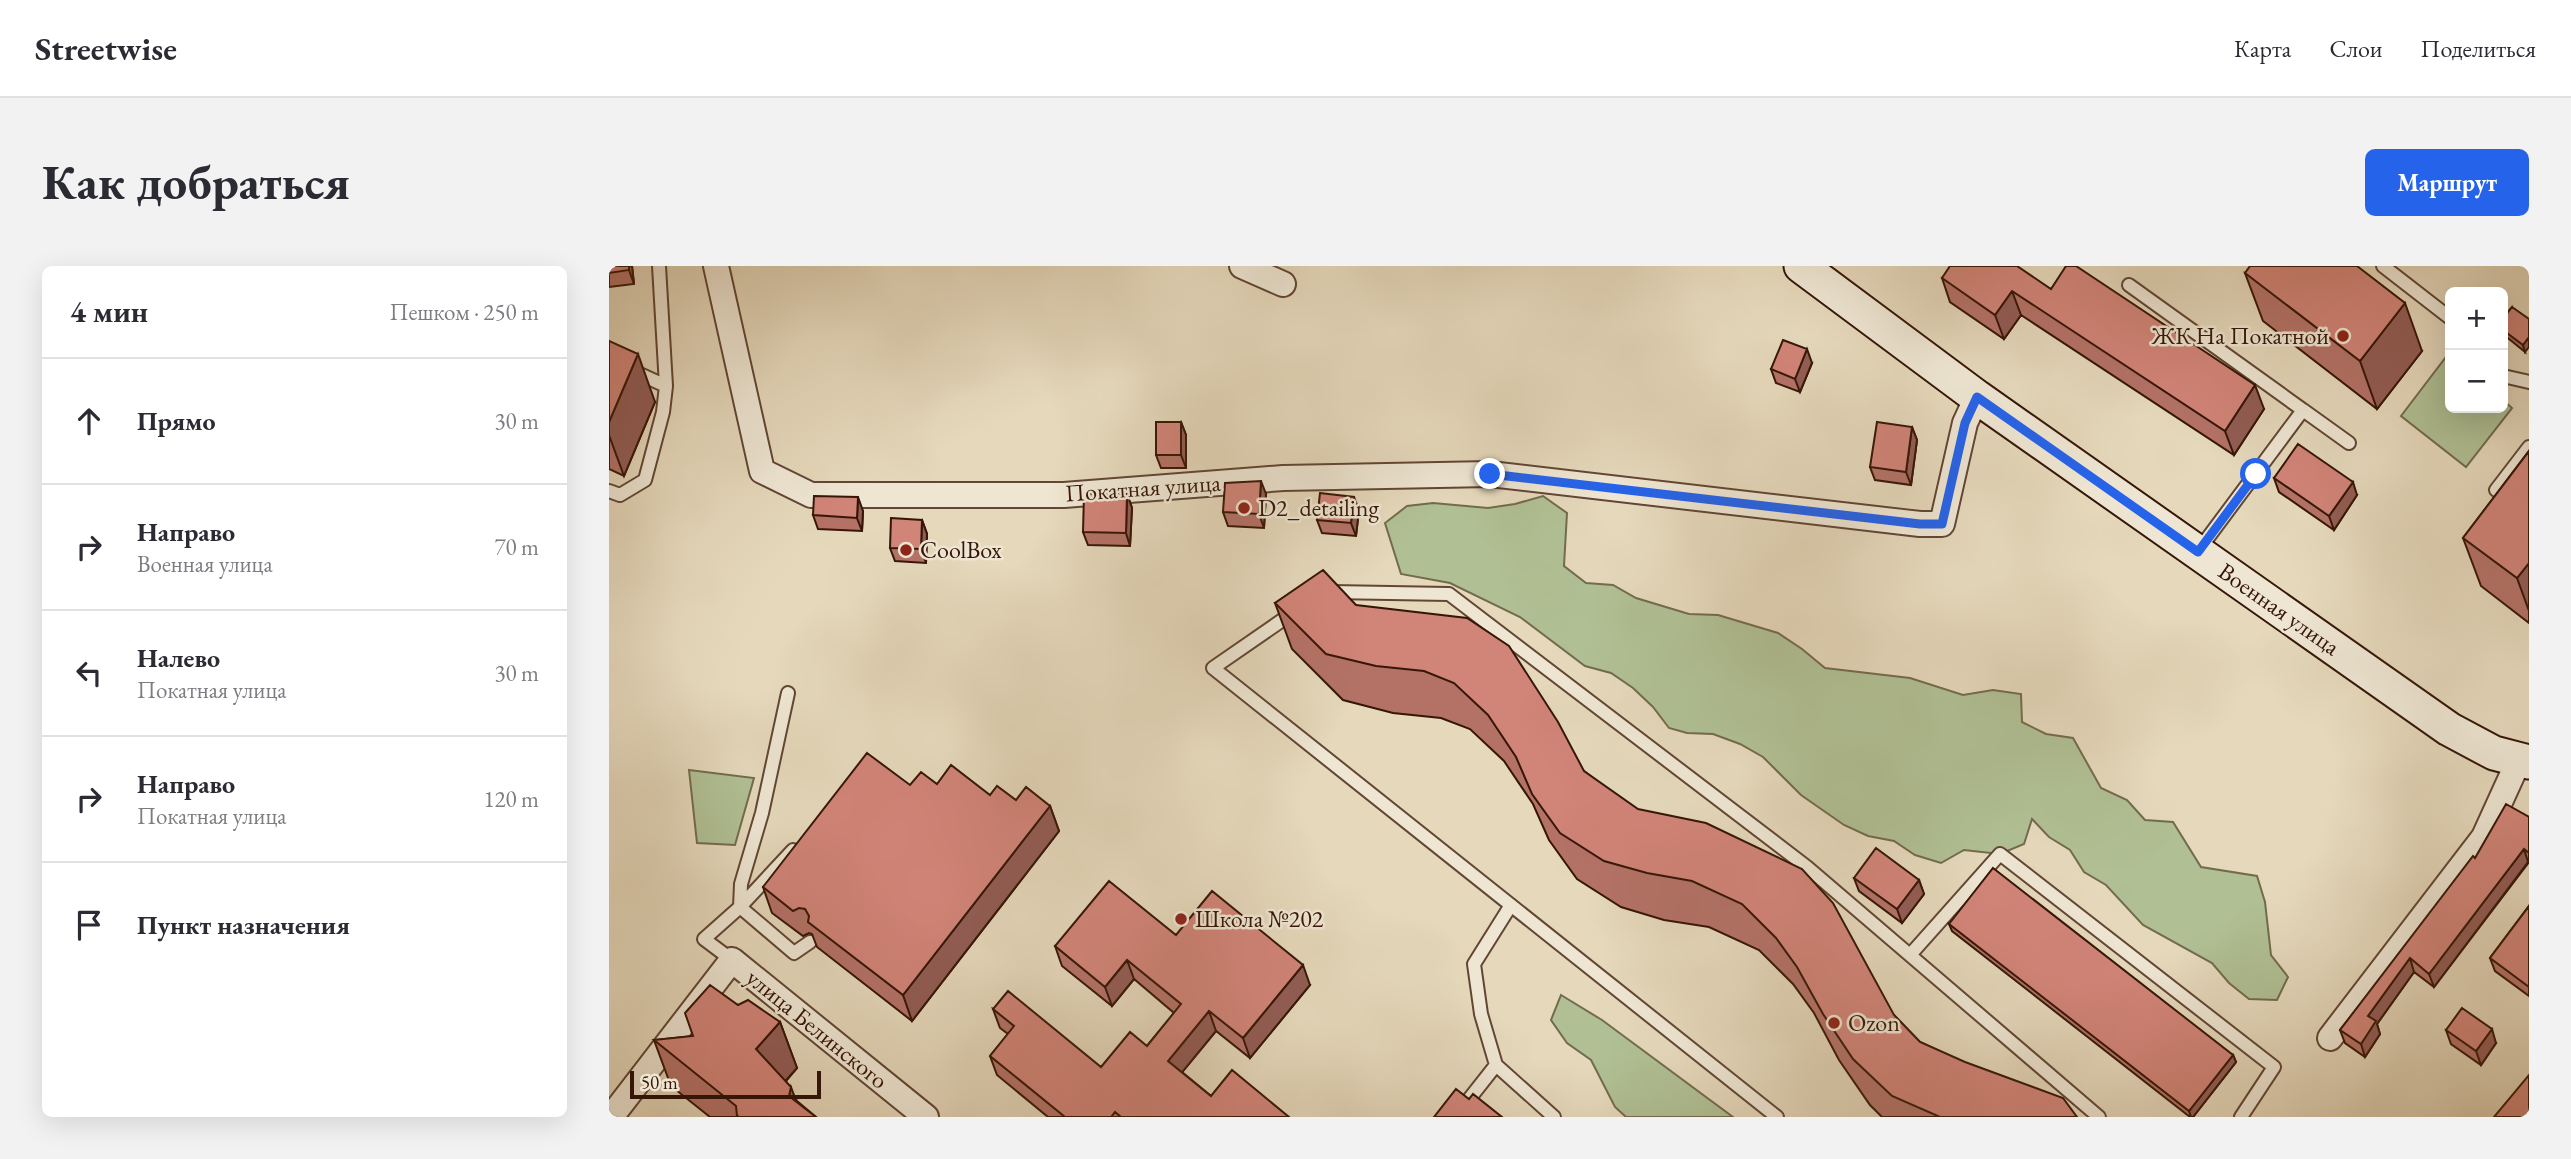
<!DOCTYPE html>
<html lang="ru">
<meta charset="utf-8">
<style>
body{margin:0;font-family:"EB Garamond",serif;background:#f2f2f3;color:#2b2b33}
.controls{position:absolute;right:21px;top:21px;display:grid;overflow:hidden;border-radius:10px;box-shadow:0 7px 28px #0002}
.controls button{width:63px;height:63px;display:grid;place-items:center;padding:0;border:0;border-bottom:2px solid #e1e1e2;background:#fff;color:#2b2b33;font:35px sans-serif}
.scale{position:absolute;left:21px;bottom:18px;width:191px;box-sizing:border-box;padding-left:7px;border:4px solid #361607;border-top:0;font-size:19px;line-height:24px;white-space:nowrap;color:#361607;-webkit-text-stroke:5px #eee6d3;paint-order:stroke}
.stop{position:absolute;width:21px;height:21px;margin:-16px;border:5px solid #2563eb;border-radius:50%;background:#fff}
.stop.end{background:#2563eb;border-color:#fff;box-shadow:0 2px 7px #0008}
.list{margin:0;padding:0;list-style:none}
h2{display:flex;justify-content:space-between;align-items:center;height:91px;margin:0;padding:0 28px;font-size:30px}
h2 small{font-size:23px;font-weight:400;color:#7c7c81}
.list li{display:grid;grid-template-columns:46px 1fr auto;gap:21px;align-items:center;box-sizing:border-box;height:126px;padding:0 28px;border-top:2px solid #e1e1e2}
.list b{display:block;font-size:26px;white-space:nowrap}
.list p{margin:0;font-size:23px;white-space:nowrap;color:#7c7c81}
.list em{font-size:23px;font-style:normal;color:#7c7c81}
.icon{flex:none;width:38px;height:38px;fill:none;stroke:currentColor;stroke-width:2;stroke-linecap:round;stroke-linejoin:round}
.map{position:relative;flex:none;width:1920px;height:851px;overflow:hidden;border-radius:10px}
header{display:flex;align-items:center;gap:42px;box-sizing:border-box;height:98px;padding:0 35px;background:#fff;border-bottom:2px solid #e1e1e2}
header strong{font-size:33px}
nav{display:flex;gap:38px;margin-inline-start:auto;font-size:24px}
.intro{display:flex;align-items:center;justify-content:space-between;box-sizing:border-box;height:168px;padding:0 42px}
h1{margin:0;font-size:49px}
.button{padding:18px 32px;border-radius:10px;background:#2563eb;color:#fff;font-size:24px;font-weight:700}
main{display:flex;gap:42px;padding:0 42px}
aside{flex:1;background:#fff;border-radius:10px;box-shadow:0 7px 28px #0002}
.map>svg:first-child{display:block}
</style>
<header>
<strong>Streetwise</strong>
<nav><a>Карта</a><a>Слои</a><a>Поделиться</a></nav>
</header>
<div class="intro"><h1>Как добраться</h1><a class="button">Маршрут</a></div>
<main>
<aside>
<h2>4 мин<small>Пешком · 250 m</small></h2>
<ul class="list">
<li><svg class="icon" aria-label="ahead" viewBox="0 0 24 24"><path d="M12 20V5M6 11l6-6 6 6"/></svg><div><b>Прямо</b></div><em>30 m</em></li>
<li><svg class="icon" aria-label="right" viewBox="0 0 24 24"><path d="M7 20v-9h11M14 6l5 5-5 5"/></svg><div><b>Направо</b><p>Военная улица</p></div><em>70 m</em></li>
<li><svg class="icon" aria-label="left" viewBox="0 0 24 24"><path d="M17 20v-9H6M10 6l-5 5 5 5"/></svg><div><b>Налево</b><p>Покатная улица</p></div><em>30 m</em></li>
<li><svg class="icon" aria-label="right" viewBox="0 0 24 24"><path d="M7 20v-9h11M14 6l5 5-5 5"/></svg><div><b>Направо</b><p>Покатная улица</p></div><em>120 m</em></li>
<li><svg class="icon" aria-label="arrive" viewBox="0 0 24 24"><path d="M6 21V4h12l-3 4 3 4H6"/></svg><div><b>Пункт назначения</b></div></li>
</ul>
</aside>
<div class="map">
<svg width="1920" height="851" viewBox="0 0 1920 851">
<rect width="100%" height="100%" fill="#e5d8bb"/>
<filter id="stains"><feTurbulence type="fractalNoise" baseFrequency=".00286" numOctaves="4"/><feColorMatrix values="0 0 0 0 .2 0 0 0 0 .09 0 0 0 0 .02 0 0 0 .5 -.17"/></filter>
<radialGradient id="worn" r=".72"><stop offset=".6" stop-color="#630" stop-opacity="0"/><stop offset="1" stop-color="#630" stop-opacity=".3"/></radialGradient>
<path fill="#b0c094" stroke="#736b4e" stroke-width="2" d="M 1837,91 L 1841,94 L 1841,142 L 1894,142 L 1894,134 L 1903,142 L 1857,201 L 1792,150 Z
M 934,230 L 958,247 L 955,300 L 977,317 L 1004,319 L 1027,332 L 1080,348 L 1109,349 L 1169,367 L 1193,383 L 1216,402 L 1301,412 L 1354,429 L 1384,424 L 1412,428 L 1413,456 L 1437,468 L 1464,472 L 1492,522 L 1518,534 L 1536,554 L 1564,556 L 1592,601 L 1648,610 L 1656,636 L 1662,689 L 1679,711 L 1668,734 L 1640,733 L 1620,717 L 1603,697 L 1534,659 L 1497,619 L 1475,606 L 1461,584 L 1440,571 L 1423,553 L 1415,578 L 1391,588 L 1355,584 L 1332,597 L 1306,589 L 1285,575 L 1259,570 L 1235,559 L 1192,529 L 1154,491 L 1131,478 L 1104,468 L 1078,467 L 1060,462 L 1044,441 L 1024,422 L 1002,407 L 976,400 L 911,351 L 841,317 L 792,308 L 776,257 L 798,240 L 824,237 L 879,242 L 906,238 Z
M 80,504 L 145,512 L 126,579 L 88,577 Z
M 952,729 L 993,754 L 1124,851 L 1017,851 L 1006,841 L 982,794 L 958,777 L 942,754 Z"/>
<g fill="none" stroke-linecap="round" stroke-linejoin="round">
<defs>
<path id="lane" d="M 1774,0 L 1841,52
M 1520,19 L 1694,144
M 0,94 L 57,120
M 1894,110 L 1920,116
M 1887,224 L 1920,181
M 0,225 L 11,229 L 36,214 L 54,146 L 57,120 L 50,0
M 1589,285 L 1694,144 L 1740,177
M 722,326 L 840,328 L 1198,601 L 1490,851
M 685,346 L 604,402 L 1168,851
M 179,427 L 153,547 L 132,618 L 131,641 L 185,687 L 201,676
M 1301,689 L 1391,588 L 1665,801 L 1632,851
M 123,694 L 95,673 L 131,641 L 184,584
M 887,799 L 872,748 L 865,698 L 902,639
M 846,851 L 887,799 L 945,851"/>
<path id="street" d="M 107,0 L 153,205 L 202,229 L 455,229 L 674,212 L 881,208 L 1311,258 L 1333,258 L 1356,157 L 1368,131
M 633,0 L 674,18
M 1721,772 L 1875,571 L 1910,494
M 2,851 L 123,694 L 317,851"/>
<path id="secondary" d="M 1192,0 L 1368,131 L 1840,463 L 1885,487 L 1920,496"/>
</defs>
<use href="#lane" stroke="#624634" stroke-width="16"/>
<use href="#street" stroke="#624634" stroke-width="28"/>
<use href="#secondary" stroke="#361607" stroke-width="37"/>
<use href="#lane" stroke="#eee6d3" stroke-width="12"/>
<use href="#street" stroke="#eee6d3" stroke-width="24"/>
<use href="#secondary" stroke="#eee6d3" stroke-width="33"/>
</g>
<path fill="#b47267" stroke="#361607" stroke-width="2" d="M 0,0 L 23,0 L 25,18 L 0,21 Z
M 1636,7 L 1813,85 L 1768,143 L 1654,55 Z
M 1333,12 L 1442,23 L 1655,143 L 1625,189 L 1412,49 L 1395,73 L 1341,36 Z
M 1903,41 L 1916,86 L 1894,68 L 1894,52 Z
M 0,75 L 46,136 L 15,210 L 0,203 Z
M 1203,97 L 1191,126 L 1167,117 L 1162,103 Z
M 572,156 L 577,169 L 577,202 L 552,202 L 547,189 Z
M 1303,161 L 1308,174 L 1302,219 L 1266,214 L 1261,201 Z
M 1920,185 L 1920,357 L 1872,320 L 1854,272 Z
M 1665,212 L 1748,229 L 1725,264 L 1670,226 Z
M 518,228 L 523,242 L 521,280 L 479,279 L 474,266 Z
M 657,228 L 655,262 L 619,260 L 614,246 Z
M 750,244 L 747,270 L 713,267 L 708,254 Z
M 254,245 L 253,265 L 209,263 L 204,249 Z
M 313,254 L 318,268 L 317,297 L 286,295 L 281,282 Z
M 666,337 L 747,339 L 975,505 L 1285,749 L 1311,776 L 1468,851 L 1273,851 L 1261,839 L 1230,794 L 1205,747 L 1184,718 L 1150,684 L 1100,661 L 1055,654 L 1012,641 L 968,613 L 940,574 L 924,538 L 895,495 L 861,463 L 832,452 L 784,447 L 734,434 L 683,383 Z
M 328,518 L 407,534 L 441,540 L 450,565 L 303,755 L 208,681 L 203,668 L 200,667 L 194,670 L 163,647 L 154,621 L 301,519 Z
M 1920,551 L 1920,596 L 1825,721 L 1805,706 L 1768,758 L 1771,768 L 1756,791 L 1736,777 L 1731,764 L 1866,592 Z
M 1245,612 L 1310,614 L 1315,628 L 1293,657 L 1250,625 Z
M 1920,640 L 1920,730 L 1886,705 L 1881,692 Z
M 1340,658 L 1624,789 L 1627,796 L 1584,851 L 1581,851 L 1343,665 Z
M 567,669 L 701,719 L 641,792 L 607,765 L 573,806 L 602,830 L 680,851 L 439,851 L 388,809 L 381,790 L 399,768 L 391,762 L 384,743 L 492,801 L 538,780 L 565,747 L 525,713 L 503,740 L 453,700 L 446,680 Z
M 129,739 L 171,756 L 188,802 L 177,815 L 188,835 L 207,851 L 101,851 L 62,820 L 45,774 L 84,770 Z
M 1837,764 L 1887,777 L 1872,799 L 1842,778 Z"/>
<path fill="#925c54" stroke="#361607" stroke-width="2" d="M 20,0 L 23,0 L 25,18 L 20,4 Z
M 1403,25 L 1412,49 L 1395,73 L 1386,49 Z
M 1796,37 L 1813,85 L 1768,143 L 1751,95 Z
M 1920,71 L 1920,81 L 1916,86 L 1914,79 Z
M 1198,83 L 1203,97 L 1191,126 L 1186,113 Z
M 29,88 L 46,136 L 15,210 L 0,169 L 0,156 Z
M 1646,119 L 1655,143 L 1625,189 L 1616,165 Z
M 572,156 L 577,169 L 577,202 L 572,189 Z
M 1303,161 L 1308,174 L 1302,219 L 1297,206 Z
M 652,215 L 657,228 L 655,262 L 650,248 Z
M 1744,216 L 1748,229 L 1725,264 L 1720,250 Z
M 518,228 L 523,242 L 521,280 L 517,267 Z
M 249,231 L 254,245 L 253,265 L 248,252 Z
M 745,231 L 750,244 L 747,270 L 742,257 Z
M 313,254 L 318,268 L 317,297 L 312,283 Z
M 1920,297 L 1920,345 L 1908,312 Z
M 441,540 L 450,565 L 303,755 L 294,729 Z
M 1915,583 L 1919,596 L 1825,721 L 1820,708 Z
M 1310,614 L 1315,628 L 1293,657 L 1288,643 Z
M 1801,692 L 1805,706 L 1768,758 L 1771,768 L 1756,791 L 1752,778 L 1759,750 Z
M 518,694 L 525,713 L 503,740 L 496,721 Z
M 694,699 L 701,719 L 641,792 L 634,772 Z
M 600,745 L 607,765 L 566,815 L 559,795 Z
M 171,756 L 188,802 L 164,829 L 147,783 Z
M 1883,763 L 1887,777 L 1872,799 L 1867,785 Z
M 1624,789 L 1627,796 L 1584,851 L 1582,851 L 1580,845 Z
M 182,821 L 193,851 L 180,830 Z"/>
<path fill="#d18478" stroke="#361607" stroke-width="2" d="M 0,0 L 20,0 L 20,4 L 0,7 Z
M 1341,0 L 1408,0 L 1442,23 L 1457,0 L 1467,0 L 1646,119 L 1616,165 L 1403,25 L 1386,49 L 1333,12 Z
M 1641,0 L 1748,0 L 1796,37 L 1751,95 L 1636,7 Z
M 1903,41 L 1920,53 L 1920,71 L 1914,79 L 1894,64 L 1894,52 Z
M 1174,74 L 1198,83 L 1186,113 L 1162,103 Z
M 0,75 L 29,88 L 0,156 Z
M 547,156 L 572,156 L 572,189 L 547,189 Z
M 1268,156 L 1303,161 L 1297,206 L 1261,201 Z
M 1689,178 L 1744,216 L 1720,250 L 1665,212 Z
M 1920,185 L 1920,297 L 1908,312 L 1854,272 Z
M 652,215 L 650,248 L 614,246 L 616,217 Z
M 711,227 L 745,231 L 742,257 L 708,254 Z
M 475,228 L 518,228 L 517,267 L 474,266 Z
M 205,230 L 249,231 L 248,252 L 204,249 Z
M 282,252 L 313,254 L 312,283 L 281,282 Z
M 714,304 L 747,339 L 858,352 L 900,380 L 949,456 L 975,505 L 1029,543 L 1097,557 L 1193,603 L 1224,637 L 1285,749 L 1311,776 L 1356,796 L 1454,832 L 1468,851 L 1331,851 L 1283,830 L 1244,793 L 1214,748 L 1188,701 L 1167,672 L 1133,638 L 1083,615 L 1038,607 L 995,595 L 951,567 L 923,528 L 907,491 L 879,449 L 845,417 L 815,405 L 767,400 L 717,388 L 666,337 Z
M 258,487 L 301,519 L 312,506 L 328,518 L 342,499 L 381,529 L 388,520 L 407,534 L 417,521 L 441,540 L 294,729 L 199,656 L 200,650 L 196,643 L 190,642 L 184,645 L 154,621 Z
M 1897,538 L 1920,551 L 1920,587 L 1915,583 L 1820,708 L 1801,692 L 1759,750 L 1767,755 L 1752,778 L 1731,764 L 1864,590 L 1866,592 Z
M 1267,582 L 1310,614 L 1288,643 L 1245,612 Z
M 1384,602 L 1624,789 L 1580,845 L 1340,658 Z
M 500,615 L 567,669 L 603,625 L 694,699 L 634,772 L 600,745 L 559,795 L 602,830 L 623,804 L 680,851 L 512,851 L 506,846 L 502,851 L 456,851 L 381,790 L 405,760 L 384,743 L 399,725 L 492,801 L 521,766 L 538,780 L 572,738 L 518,694 L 496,721 L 446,680 Z
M 1920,640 L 1920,721 L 1881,692 Z
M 101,719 L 129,739 L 139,734 L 171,756 L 147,783 L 182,821 L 180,830 L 207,851 L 130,851 L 128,850 L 127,840 L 45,774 L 84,770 L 76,747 Z
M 1853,742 L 1883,763 L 1867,785 L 1837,764 Z
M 1920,809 L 1920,851 L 1885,851 Z
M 847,823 L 860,833 L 864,828 L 893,851 L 825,851 Z"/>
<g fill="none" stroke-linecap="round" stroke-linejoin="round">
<path stroke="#2563eb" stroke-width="9" d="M 881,208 L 1311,258 L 1333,258 L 1356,157 L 1368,131 L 1589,286 L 1647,208"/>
</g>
<g fill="#8f2418" stroke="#eee6d3" stroke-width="2.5">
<circle cx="1734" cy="70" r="7"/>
<circle cx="635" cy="242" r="7"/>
<circle cx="297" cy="284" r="7"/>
<circle cx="572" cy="653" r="7"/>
<circle cx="1225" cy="757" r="7"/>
</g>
<g text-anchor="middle" stroke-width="5" stroke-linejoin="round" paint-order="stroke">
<g font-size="24" fill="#361607" stroke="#eee6d3" text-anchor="start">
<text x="1720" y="78" text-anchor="end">ЖК На Покатной</text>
<text x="649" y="250">D2_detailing</text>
<text x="311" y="292">CoolBox</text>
<text x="586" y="661">Школа №202</text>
<text x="1239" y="765">Ozon</text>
</g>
<g font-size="24" fill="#361607" stroke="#eee6d3">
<text transform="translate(534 222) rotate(-4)" y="8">Покатная улица</text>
<text transform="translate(1670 343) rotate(35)" y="8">Военная улица</text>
<text transform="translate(208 763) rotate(39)" y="8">улица Белинского</text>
</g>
</g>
<rect width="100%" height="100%" filter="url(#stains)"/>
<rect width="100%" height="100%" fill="url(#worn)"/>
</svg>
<div class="controls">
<button>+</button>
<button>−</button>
</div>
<div class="scale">50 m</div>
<div class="stop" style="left:1647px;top:208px"></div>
<div class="stop end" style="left:881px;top:208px"></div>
</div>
</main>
